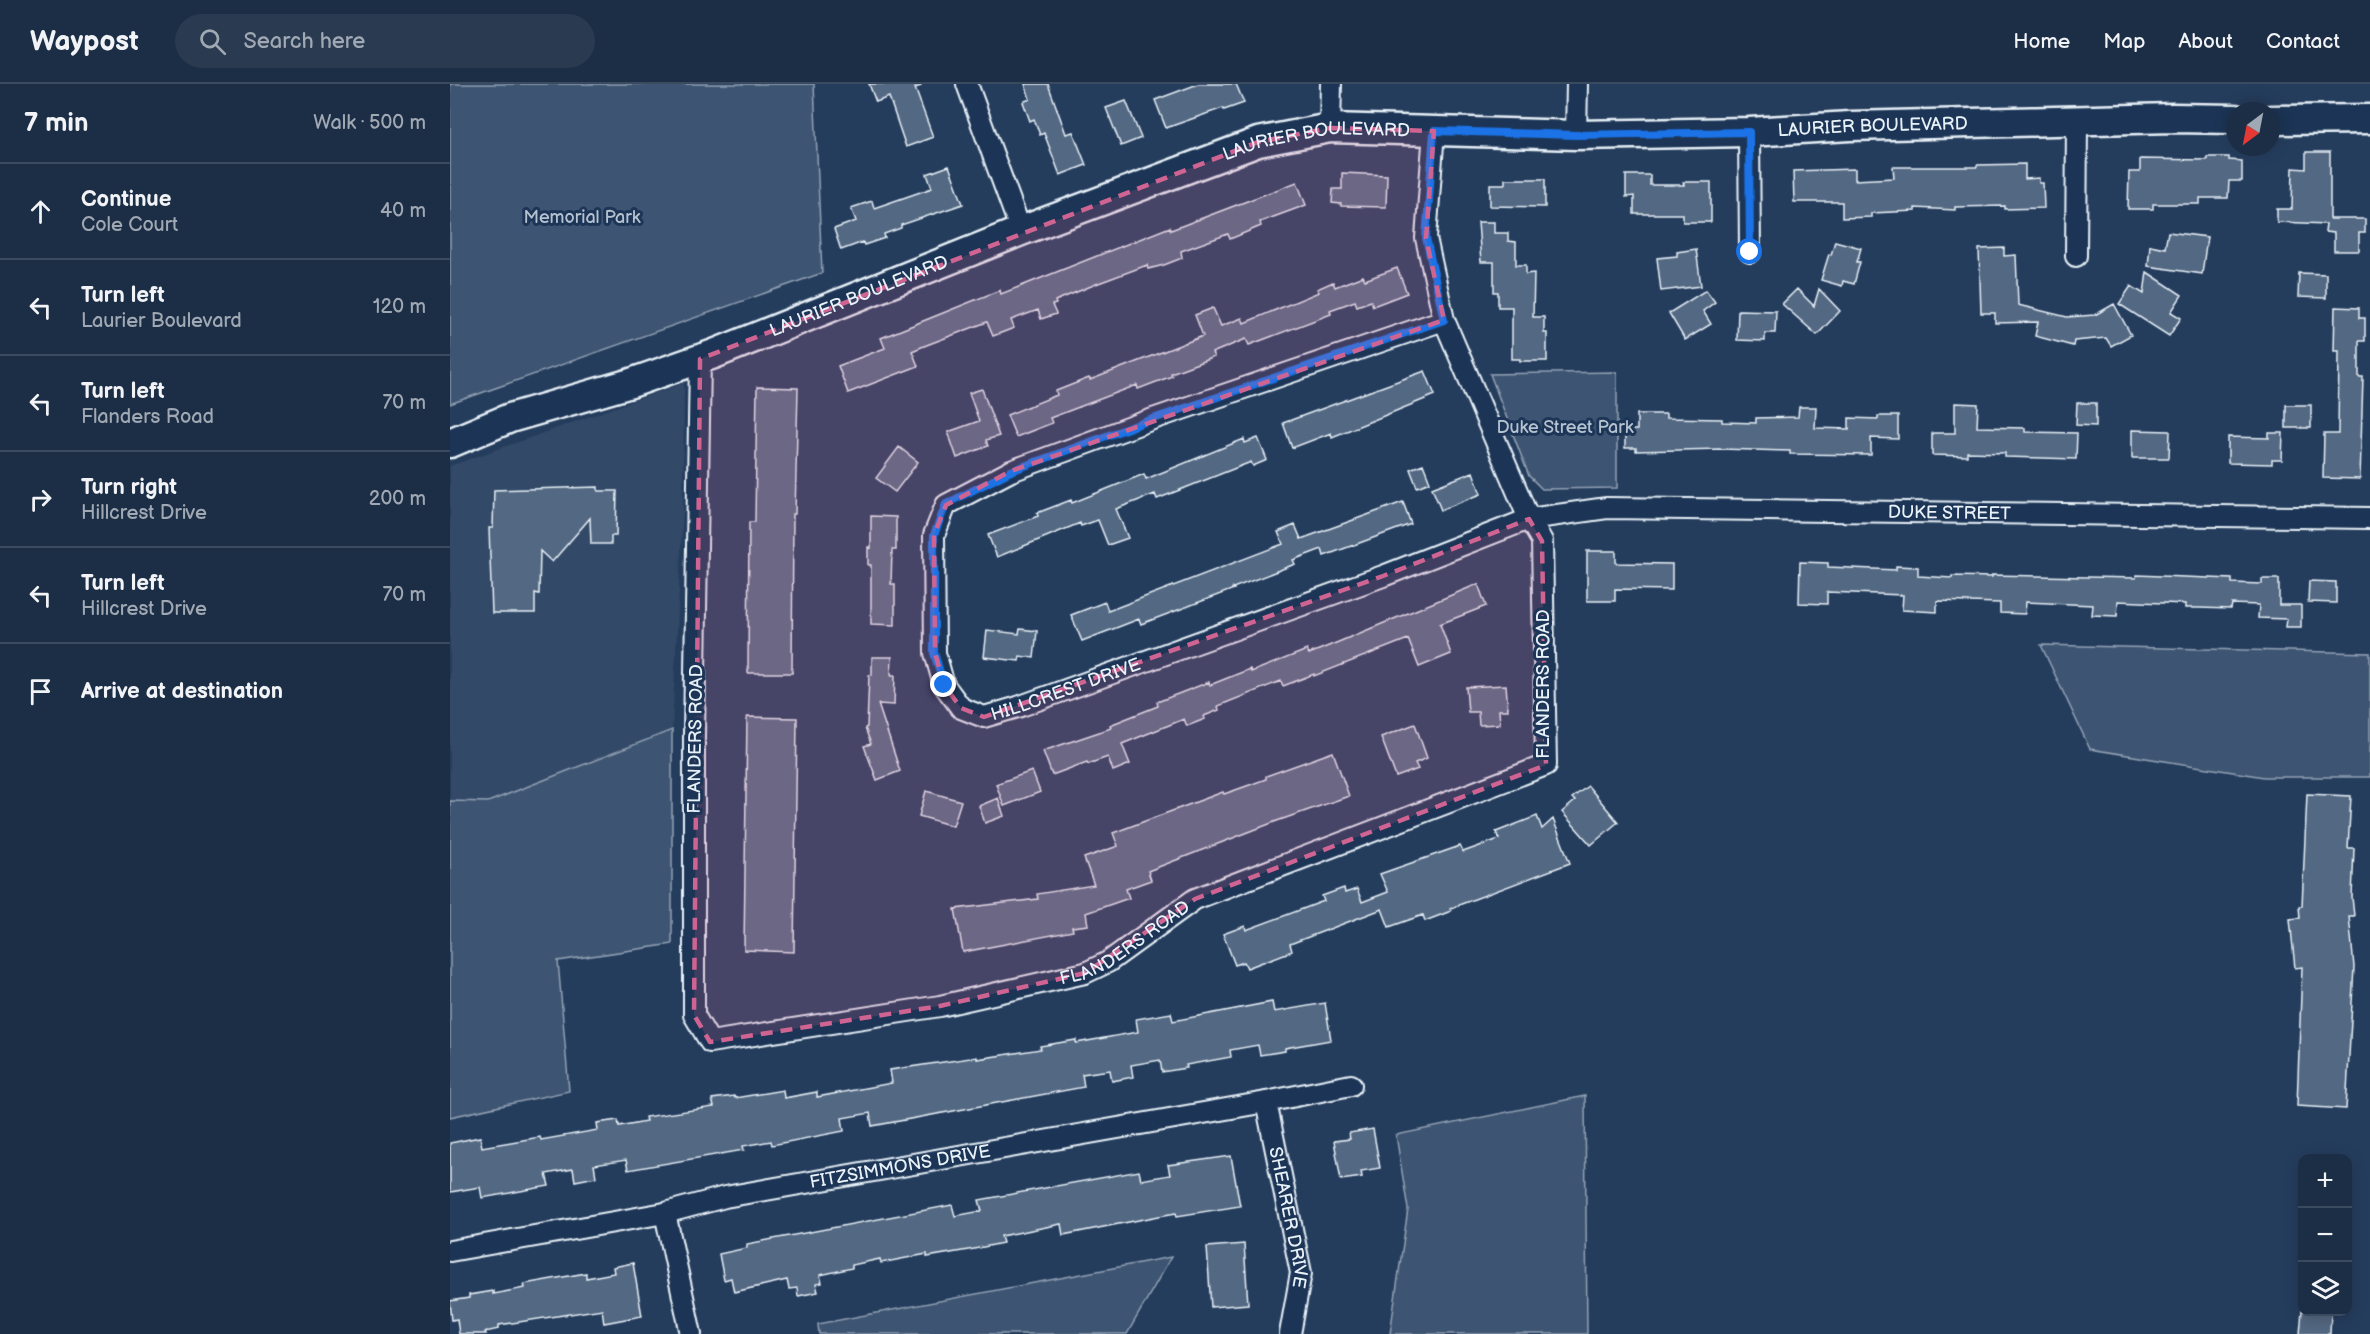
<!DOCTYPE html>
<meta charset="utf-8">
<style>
body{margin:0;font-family:"Balsamiq Sans",sans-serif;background:#293a51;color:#f1f3f6}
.controls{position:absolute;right:18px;bottom:18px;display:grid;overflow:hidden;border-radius:12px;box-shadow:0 3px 15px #0003}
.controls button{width:54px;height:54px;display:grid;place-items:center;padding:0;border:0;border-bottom:2px solid #3a4a5f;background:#1c2e46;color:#f1f3f6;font:30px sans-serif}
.compass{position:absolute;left:1776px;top:18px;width:54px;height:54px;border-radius:50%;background:#1c2e46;box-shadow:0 3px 15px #0003;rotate:212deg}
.stop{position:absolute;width:18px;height:18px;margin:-14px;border:4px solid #1a73e8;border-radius:50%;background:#fff}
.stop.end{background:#1a73e8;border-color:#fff;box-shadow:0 2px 6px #0008}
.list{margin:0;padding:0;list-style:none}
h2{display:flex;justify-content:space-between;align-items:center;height:78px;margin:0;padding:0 24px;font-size:26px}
h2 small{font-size:20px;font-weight:400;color:#a0a8b3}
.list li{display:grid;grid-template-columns:39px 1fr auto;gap:18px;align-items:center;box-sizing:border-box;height:96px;padding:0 24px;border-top:2px solid #3a4a5f}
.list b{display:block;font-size:22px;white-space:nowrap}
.list p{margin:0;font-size:20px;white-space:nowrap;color:#a0a8b3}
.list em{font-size:20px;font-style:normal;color:#a0a8b3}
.icon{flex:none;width:33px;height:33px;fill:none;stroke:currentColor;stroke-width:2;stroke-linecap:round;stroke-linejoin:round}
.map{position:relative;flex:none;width:1920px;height:1250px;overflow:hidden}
header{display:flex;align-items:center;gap:36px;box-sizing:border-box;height:84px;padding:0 30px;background:#1c2e46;border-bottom:2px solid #3a4a5f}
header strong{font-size:28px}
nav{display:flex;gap:33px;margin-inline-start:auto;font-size:21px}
.search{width:420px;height:54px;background:#293a51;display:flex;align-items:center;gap:15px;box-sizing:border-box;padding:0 21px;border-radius:33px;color:#a0a8b3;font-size:22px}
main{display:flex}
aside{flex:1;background:#1c2e46}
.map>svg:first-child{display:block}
</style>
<header>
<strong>Waypost</strong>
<div class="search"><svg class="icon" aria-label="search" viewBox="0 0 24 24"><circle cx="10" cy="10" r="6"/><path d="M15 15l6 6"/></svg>Search here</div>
<nav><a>Home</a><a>Map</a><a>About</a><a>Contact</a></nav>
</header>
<main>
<aside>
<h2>7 min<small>Walk · 500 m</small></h2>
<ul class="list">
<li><svg class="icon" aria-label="ahead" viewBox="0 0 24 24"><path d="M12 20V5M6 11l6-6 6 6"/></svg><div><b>Continue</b><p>Cole Court</p></div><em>40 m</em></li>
<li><svg class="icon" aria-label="left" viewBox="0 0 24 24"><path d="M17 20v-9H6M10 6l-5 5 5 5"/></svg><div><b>Turn left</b><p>Laurier Boulevard</p></div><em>120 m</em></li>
<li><svg class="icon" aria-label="left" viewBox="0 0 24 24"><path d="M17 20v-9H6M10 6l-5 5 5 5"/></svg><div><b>Turn left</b><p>Flanders Road</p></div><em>70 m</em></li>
<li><svg class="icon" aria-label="right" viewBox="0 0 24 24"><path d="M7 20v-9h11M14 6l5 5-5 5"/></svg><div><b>Turn right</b><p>Hillcrest Drive</p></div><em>200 m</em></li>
<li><svg class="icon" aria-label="left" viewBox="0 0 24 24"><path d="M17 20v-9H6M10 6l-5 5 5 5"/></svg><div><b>Turn left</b><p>Hillcrest Drive</p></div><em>70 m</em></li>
<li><svg class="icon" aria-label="arrive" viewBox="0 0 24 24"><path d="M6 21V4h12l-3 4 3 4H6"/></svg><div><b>Arrive at destination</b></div></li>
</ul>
</aside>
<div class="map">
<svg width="1920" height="1250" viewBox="0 0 1920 1250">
<rect width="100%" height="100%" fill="#253d5d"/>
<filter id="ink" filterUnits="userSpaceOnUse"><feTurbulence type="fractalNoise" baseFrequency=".0167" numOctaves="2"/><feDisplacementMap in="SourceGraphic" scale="12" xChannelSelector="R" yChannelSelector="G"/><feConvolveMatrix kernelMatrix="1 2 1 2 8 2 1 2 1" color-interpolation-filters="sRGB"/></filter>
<g filter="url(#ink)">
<path fill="#334a68" d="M 234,299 L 233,426 L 222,646 L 38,718 L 0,717 L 0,382 Z"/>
<path fill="#3e5472" stroke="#93a2b5" stroke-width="1.5" d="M 0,0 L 364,0 L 372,189 L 0,320 Z
M 1167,288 L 1167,404 L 1092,405 L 1079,392 L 1040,290 Z
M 1591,561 L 1920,569 L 1920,693 L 1814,693 L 1640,665 Z
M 222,646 L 222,860 L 108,877 L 119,1007 L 0,1033 L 0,717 L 38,718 Z
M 1135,1012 L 1137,1250 L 940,1250 L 958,1125 L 946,1051 Z
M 721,1173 L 677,1250 L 369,1250 L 368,1240 Z"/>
<path fill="#536782" stroke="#e8f1f8" stroke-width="1.5" d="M 419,0 L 470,0 L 471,2 L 465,4 L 483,53 L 456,63 L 439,13 L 426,18 Z
M 575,0 L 598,0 L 616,50 L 623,48 L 636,81 L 610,91 L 594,49 L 590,51 L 584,35 L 580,37 L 573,18 L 580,15 Z
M 748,0 L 786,0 L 794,19 L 774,26 L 773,24 L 716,44 L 705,16 Z
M 676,17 L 691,54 L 671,62 L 656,24 Z
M 1856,68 L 1880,68 L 1880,135 L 1915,135 L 1915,149 L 1909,149 L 1909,167 L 1884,167 L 1884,149 L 1875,148 L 1876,140 L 1827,138 L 1827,125 L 1842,125 L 1843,84 L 1856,85 Z
M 1757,73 L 1779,73 L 1779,76 L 1792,77 L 1792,97 L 1779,97 L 1778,114 L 1750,114 L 1750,120 L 1703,120 L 1703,125 L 1678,125 L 1679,88 L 1690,88 L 1690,75 L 1757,76 Z
M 1575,80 L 1575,95 L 1589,94 L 1589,99 L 1593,99 L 1594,124 L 1555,125 L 1555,122 L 1505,123 L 1505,126 L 1465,124 L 1465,127 L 1421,129 L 1421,133 L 1392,134 L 1392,118 L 1344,118 L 1343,87 L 1405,85 L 1405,96 L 1444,94 L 1443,83 L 1527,83 L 1527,81 Z
M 499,82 L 513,120 L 451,141 L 451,144 L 434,150 L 435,154 L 414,161 L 413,158 L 391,166 L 384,145 L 406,137 L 401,124 L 422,117 L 424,124 L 482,104 L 477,90 Z
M 892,89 L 937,91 L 936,123 L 891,122 L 891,120 L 882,119 L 883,105 L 892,105 Z
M 1176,91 L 1200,91 L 1200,101 L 1234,101 L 1233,98 L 1261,98 L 1261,138 L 1233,138 L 1233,130 L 1184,130 L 1184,112 L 1176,113 Z
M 1055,95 L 1095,95 L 1095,123 L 1040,122 L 1040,100 L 1055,100 Z
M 847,98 L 856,121 L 810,138 L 811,142 L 780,155 L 778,150 L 731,167 L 732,174 L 714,181 L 698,185 L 697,181 L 646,200 L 605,217 L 606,220 L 602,221 L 606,230 L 591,235 L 588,226 L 561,236 L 564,244 L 543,252 L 537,238 L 474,262 L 462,267 L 468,282 L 398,309 L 388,282 L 435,264 L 431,254 L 550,206 L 551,210 L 720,143 L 721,146 Z
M 1028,138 L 1044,138 L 1044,149 L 1058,149 L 1058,157 L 1066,158 L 1066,181 L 1076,181 L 1076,190 L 1084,189 L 1083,233 L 1094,233 L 1094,249 L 1097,249 L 1097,277 L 1070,277 L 1070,275 L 1062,275 L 1062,223 L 1048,223 L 1048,208 L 1044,208 L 1044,178 L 1031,178 Z
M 1718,148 L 1757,153 L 1752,190 L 1698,182 L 1700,161 L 1715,164 Z
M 1385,157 L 1411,164 L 1407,178 L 1410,178 L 1404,200 L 1393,197 L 1392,202 L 1371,196 L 1379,170 L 1381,171 Z
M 1554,164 L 1554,172 L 1566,171 L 1568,221 L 1617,233 L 1645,231 L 1664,220 L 1681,251 L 1661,262 L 1656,254 L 1624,257 L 1623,262 L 1585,252 L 1588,238 L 1545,239 L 1545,229 L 1531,229 L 1529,165 Z
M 1246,165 L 1251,202 L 1211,207 L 1207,174 L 1227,172 L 1227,168 Z
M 947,184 L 957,209 L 923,222 L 921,217 L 907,222 L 905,217 L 880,226 L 881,230 L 799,261 L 796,255 L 762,269 L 764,273 L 721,289 L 722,292 L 688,305 L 687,301 L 600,334 L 602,339 L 566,353 L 557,331 L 607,311 L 606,307 L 639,294 L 640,296 L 753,252 L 745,231 L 763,224 L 771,242 L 792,234 L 794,239 L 869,208 L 867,205 L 883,198 L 885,203 L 913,192 L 915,196 Z
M 1697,188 L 1732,211 L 1721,228 L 1731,234 L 1719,252 L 1669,220 L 1681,202 L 1694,210 Z
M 1849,189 L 1876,190 L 1876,214 L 1848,213 Z
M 1347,205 L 1364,222 L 1369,205 L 1390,227 L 1367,251 L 1332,220 Z
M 1256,206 L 1265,218 L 1253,227 L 1261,240 L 1235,256 L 1219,229 Z
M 1885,223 L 1909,224 L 1909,234 L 1915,234 L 1915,257 L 1909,257 L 1909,293 L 1913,293 L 1910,395 L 1873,394 L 1874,350 L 1888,350 L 1889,267 L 1884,267 Z
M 1288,226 L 1326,227 L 1325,249 L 1315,249 L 1315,257 L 1287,256 Z
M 975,287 L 985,311 L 882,353 L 881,349 L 842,364 L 833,339 Z
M 307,303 L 348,304 L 345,430 L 343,430 L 342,589 L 298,589 L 299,438 L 305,438 Z
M 532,305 L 549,352 L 536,356 L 538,362 L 507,374 L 498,348 L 529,337 L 519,309 Z
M 1505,319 L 1528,320 L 1527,343 L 1575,344 L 1575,348 L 1627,349 L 1626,375 L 1555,373 L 1555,369 L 1517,368 L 1517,372 L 1482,371 L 1482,349 L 1505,349 Z
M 1627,319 L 1646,319 L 1646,342 L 1626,341 Z
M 1836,321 L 1861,321 L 1861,344 L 1836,344 Z
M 1349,323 L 1366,323 L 1365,344 L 1399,345 L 1399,334 L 1428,335 L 1428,332 L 1448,332 L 1448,355 L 1421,354 L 1421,371 L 1340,370 L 1340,367 L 1271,365 L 1186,367 L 1186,364 L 1175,364 L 1175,346 L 1187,346 L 1187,330 L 1216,330 L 1216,334 L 1272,335 L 1272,338 L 1306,339 L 1306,334 L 1348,333 Z
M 1682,346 L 1720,347 L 1719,374 L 1682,374 Z
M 1819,349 L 1833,349 L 1832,376 L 1822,376 L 1822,380 L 1778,379 L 1778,353 L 1819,354 Z
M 808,354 L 817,376 L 803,382 L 801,378 L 707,415 L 705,410 L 666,425 L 678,454 L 658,461 L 648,436 L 631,442 L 630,439 L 547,473 L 538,451 L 588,432 L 587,429 L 621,416 L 622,419 L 694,390 L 696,395 L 794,355 L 795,359 Z
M 449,363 L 468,378 L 445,408 L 426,394 Z
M 973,380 L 980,398 L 967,403 L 960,385 Z
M 1023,388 L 1031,410 L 991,426 L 982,404 Z
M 148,403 L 148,407 L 167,407 L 166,452 L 161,452 L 161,460 L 141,460 L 140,434 L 102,478 L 90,467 L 89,510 L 85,509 L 85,529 L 42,529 L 39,444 L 43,444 L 44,406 Z
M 953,418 L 961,440 L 874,472 L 872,465 L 843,476 L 845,480 L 783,504 L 784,505 L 691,540 L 689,535 L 632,557 L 621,531 L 655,518 L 658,527 L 833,460 L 828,448 L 845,441 L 851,455 Z
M 421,432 L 446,433 L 446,466 L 442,466 L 441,500 L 445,500 L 445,541 L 421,540 L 421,481 L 418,481 L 418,463 L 421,464 Z
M 1137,467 L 1166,467 L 1166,479 L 1222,480 L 1222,506 L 1165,505 L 1165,517 L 1137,517 Z
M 1350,478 L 1378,479 L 1378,483 L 1446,486 L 1446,482 L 1468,483 L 1468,492 L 1502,494 L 1502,492 L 1542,493 L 1542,491 L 1686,494 L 1687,491 L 1782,495 L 1782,499 L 1812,500 L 1812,495 L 1829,495 L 1829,521 L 1851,521 L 1851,543 L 1836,543 L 1837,535 L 1808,534 L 1809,521 L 1782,520 L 1781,525 L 1749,524 L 1735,524 L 1735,520 L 1668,517 L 1667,532 L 1642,531 L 1643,521 L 1576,518 L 1575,530 L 1550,529 L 1550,519 L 1487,517 L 1487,528 L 1452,526 L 1453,511 L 1377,508 L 1377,520 L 1349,519 Z
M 1859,497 L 1886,498 L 1886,519 L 1858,518 Z
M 1028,500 L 1036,522 L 990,540 L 1001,570 L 969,583 L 958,555 L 864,592 L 864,590 L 833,602 L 831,597 L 768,622 L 769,626 L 754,632 L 755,635 L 737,642 L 734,635 L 672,660 L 680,680 L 663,687 L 658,673 L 638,680 L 637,678 L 602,691 L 593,667 L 661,644 L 660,641 L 708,622 L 707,618 L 759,598 L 760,601 L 800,585 L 801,588 L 857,566 L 859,570 L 886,559 Z
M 570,545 L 587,547 L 584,574 L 570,572 L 569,577 L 534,573 L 537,546 L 569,550 Z
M 422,573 L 442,573 L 441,591 L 445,591 L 444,621 L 428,620 L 450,687 L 427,696 L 414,662 L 421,660 L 415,644 L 417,643 L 419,591 L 422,591 Z
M 1056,601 L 1058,626 L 1049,626 L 1050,640 L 1029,641 L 1028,628 L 1018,628 L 1016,603 Z
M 297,633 L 347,634 L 344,868 L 294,866 Z
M 965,640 L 977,674 L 965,679 L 968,685 L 946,693 L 931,653 Z
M 883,668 L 899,712 L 827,737 L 698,787 L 701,796 L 676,805 L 679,814 L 636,829 L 638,841 L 622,843 L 623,847 L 513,868 L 505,825 L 588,815 L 587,810 L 644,801 L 634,774 L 668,762 L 663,749 L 773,708 L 774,710 L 794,703 L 816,695 L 816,692 Z
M 582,687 L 590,708 L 554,722 L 546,700 Z
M 1138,702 L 1168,738 L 1141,761 L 1112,728 L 1125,717 L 1122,714 Z
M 476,707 L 511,717 L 503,742 L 469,732 Z
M 1857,710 L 1901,712 L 1898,764 L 1904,764 L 1902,813 L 1904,832 L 1899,832 L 1904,883 L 1896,1025 L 1847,1022 L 1852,883 L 1845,884 L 1840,835 L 1850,834 L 1849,822 L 1852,822 Z
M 548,714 L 554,732 L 535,739 L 529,722 Z
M 1087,732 L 1092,745 L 1103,735 L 1120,779 L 1006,822 L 1000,825 L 1001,827 L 975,837 L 973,831 L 939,843 L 932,825 L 840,860 L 842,867 L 797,884 L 794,878 L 785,881 L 773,850 L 795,842 L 796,846 L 874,817 L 872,812 L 894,804 L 895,809 L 907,805 L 912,818 L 938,808 L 930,790 L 1010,762 L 1013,768 L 1049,755 L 1046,748 Z
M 822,918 L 824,928 L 875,919 L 881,956 L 835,964 L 835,967 L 810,971 L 808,961 L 780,966 L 781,973 L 736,981 L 737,984 L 712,988 L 710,976 L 681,981 L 683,993 L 662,997 L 660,986 L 632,990 L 634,1003 L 422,1042 L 420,1029 L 392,1034 L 394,1047 L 322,1061 L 321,1057 L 293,1062 L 294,1066 L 178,1086 L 176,1076 L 144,1081 L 146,1093 L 125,1097 L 123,1085 L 96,1090 L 99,1102 L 32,1114 L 30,1103 L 0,1108 L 0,1059 L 30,1053 L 32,1063 L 90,1053 L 91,1056 L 148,1046 L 147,1039 L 168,1036 L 169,1042 L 196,1037 L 195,1033 L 264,1023 L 262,1015 L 284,1012 L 285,1014 L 333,1006 L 334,1014 L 367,1008 L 367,1013 L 442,999 L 440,986 L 527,973 L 527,975 L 591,965 L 590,962 L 626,956 L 626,959 L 688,948 L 686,935 L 721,929 L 723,937 Z
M 923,1045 L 930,1084 L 911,1087 L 912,1093 L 891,1096 L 884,1057 L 900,1055 L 899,1049 Z
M 781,1072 L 790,1122 L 727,1132 L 726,1129 L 709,1132 L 613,1151 L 611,1140 L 551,1152 L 553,1159 L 524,1165 L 477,1173 L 477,1170 L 431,1179 L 430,1175 L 402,1181 L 402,1184 L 370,1191 L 372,1199 L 366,1200 L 368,1208 L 348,1212 L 347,1204 L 339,1205 L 337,1196 L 284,1208 L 281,1194 L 274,1196 L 269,1170 L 297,1164 L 297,1160 L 502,1121 L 505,1132 L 532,1127 L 529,1116 L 689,1087 L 691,1096 L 720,1091 L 718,1081 Z
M 794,1160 L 798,1220 L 761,1223 L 757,1163 Z
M 183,1179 L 192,1232 L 154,1239 L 152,1225 L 49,1241 L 49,1245 L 35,1248 L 36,1250 L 9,1250 L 7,1235 L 2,1236 L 0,1217 L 19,1214 L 19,1211 L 43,1207 L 43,1210 L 75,1204 L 74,1200 L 136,1189 L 136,1194 L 164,1189 L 163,1183 Z
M 1852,1227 L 1881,1227 L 1880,1250 L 1850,1250 Z"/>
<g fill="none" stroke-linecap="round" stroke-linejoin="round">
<defs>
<g id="street">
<path d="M 517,0 L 571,147"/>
<path d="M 880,44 L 881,0"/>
<path d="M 1299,48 L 1300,168"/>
<path d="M 1126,51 L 1127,0"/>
<path d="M 1626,172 L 1627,37"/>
<path id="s1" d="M 994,236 L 700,336 L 561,387 L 496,421 L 484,451 L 485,569 L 494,601 L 511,624 L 534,633 L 568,623 L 933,492 L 1079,435 L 1157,424 L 1920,434"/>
<path id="s2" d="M 250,275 L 244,652 L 244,931 L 260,958 L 490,922 L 635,889 L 658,878 L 745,815 L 1096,681 L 1092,457 L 1079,435 L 994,236 L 976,154 L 984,47"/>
<path id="s3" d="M 816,1018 L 851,1189 L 840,1250"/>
<path d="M 215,1129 L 241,1250"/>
<path id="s4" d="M 0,1167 L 215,1129 L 275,1113 L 816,1018 L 901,1001"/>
</g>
<g id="secondary">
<path d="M 1821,36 L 1920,35"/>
<path id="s5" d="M 0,359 L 60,334 L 181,299 L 264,270 L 571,147 L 808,58 L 880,44 L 1126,51 L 1299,48 L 1400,42 L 1723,34 L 1785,35"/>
</g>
</defs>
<use href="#street" stroke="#e8f1f8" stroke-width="24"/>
<use href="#secondary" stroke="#e8f1f8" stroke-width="33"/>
<use href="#street" stroke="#1d3557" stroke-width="20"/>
<use href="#secondary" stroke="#1d3557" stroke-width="28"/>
</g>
</g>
<g fill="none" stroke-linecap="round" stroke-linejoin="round" filter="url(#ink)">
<path stroke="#1a73e8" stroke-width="8" d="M 494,601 L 484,569 L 484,451 L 496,420 L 561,387 L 700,336 L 994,236 L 976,154 L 984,47 L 1126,51 L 1299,48 L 1300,168"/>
</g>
<path fill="#cf6492" fill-opacity="0.2" stroke="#cf6492" stroke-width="4.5" stroke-dasharray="12 8" stroke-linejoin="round" d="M 880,44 L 984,47 L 976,154 L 994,236 L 561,387 L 496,421 L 484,451 L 485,569 L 494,601 L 511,624 L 534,633 L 933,492 L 1079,435 L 1092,457 L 1096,681 L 745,815 L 635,889 L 490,922 L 260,958 L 244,931 L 250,275 L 808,58 Z"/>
<g text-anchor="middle" stroke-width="6" stroke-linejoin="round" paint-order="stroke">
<g font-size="18" fill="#e8f1f8" stroke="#1d3557">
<text dy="6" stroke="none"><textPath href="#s5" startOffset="1479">LAURIER BOULEVARD</textPath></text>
<text dy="6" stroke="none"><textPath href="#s5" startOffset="921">LAURIER BOULEVARD</textPath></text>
<text dy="6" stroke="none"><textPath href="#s5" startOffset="435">LAURIER BOULEVARD</textPath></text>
<text dy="6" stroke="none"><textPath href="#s1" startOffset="1770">DUKE STREET</textPath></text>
<text transform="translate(1093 600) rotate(-90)" y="6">FLANDERS ROAD</text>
<text dy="6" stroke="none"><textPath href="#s1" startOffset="855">HILLCREST DRIVE</textPath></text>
<text transform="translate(245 655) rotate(-89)" y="6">FLANDERS ROAD</text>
<text dy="6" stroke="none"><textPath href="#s2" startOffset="1118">FLANDERS ROAD</textPath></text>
<text dy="6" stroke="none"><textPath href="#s4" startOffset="458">FITZSIMMONS DRIVE</textPath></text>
<text dy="6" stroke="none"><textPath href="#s3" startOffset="118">SHEARER DRIVE</textPath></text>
</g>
<g font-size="18" fill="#b5c2d0" stroke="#1d3557">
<text x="132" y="139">Memorial Park</text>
<text x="1115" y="349">Duke Street Park</text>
</g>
</g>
</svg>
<div class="controls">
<button>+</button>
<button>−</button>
<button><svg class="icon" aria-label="layers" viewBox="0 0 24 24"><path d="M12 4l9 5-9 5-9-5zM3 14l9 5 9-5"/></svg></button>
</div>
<svg class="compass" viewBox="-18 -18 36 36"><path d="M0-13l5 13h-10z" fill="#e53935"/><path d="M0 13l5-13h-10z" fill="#a0a8b3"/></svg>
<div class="stop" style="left:1300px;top:168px"></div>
<div class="stop end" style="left:494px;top:601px"></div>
</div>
</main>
